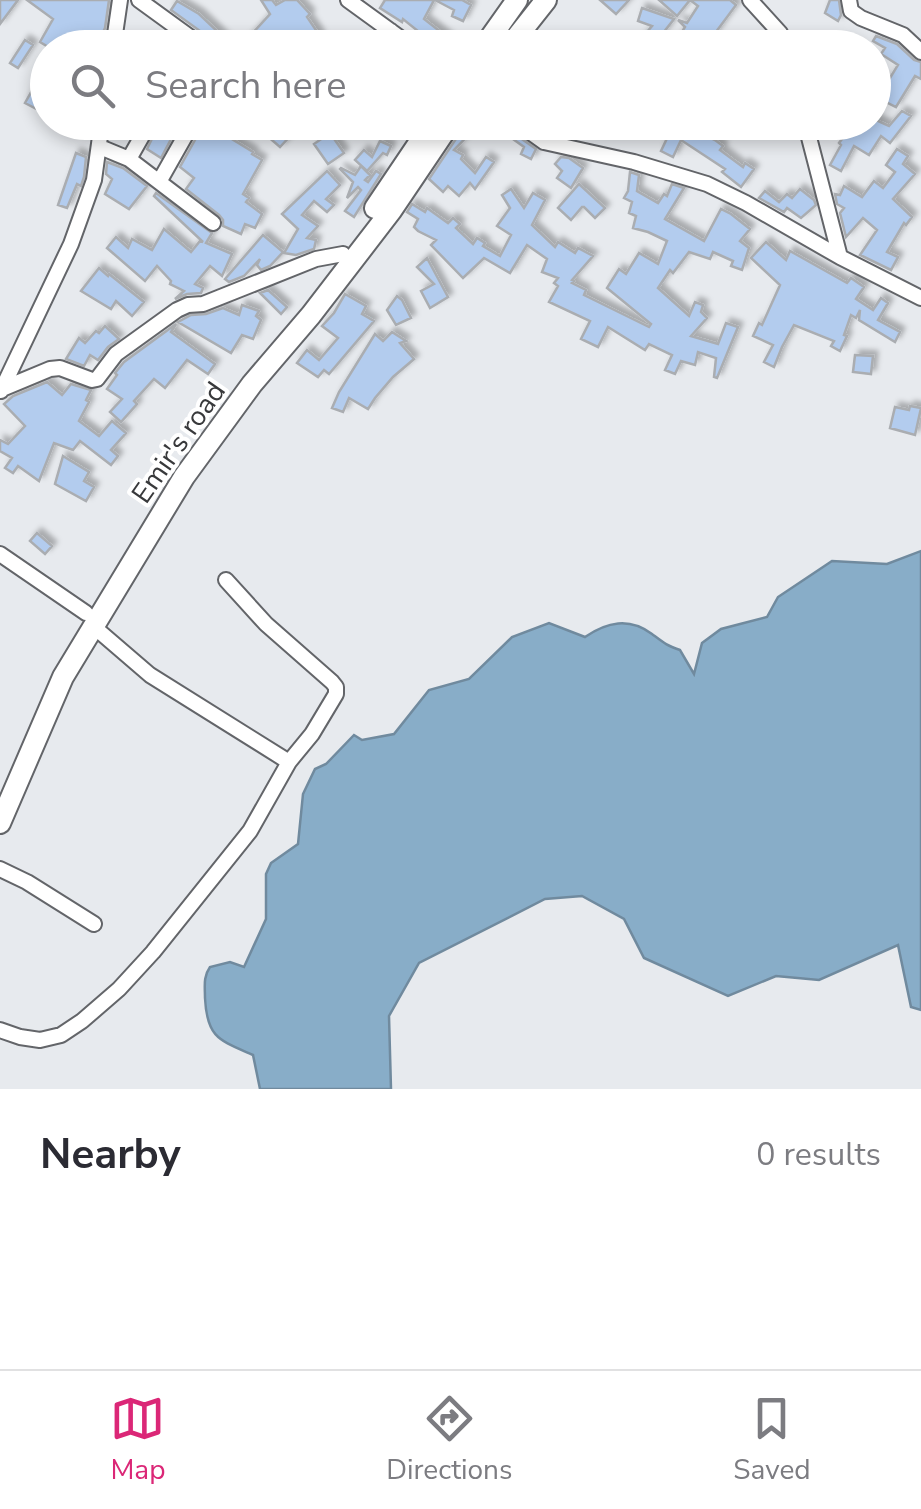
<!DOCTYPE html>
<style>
body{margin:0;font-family:"Nunito Sans",sans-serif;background:#f2f2f3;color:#2b2b33}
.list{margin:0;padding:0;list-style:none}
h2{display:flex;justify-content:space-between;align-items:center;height:130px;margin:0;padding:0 40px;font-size:42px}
h2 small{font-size:32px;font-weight:400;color:#7c7c81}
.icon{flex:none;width:55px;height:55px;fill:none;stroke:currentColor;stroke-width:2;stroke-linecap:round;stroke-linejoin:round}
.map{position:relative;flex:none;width:921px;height:1089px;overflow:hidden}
.search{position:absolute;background:#fff;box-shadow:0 5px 15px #0003;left:30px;right:30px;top:30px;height:110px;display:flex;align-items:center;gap:25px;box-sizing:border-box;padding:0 35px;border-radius:55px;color:#7c7c81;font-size:38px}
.sheet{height:280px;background:#fff}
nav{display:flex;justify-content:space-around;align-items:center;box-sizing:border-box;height:140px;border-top:2px solid #e1e1e2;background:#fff;font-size:28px;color:#7c7c81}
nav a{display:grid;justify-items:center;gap:5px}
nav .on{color:#db2777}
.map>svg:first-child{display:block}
</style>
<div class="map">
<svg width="921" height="1089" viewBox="0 0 921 1089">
<defs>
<filter id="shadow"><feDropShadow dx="4.5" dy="-4.5" stdDeviation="2.5" flood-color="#0004"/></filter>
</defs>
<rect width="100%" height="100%" fill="#e7eaee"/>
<path fill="#88adc8" stroke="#708a9e" stroke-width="2.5" d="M 921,551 L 921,1010 L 911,1007 L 898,945 L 819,980 L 776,976 L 728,996 L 644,958 L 624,919 L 582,896 L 545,899 L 419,963 L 389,1016 L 391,1089 L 260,1089 L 253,1055 C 219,1040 207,1038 205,998 C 205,986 203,977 210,967 L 230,962 L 244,967 L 266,919 L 266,874 L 271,863 L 298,844 L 303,794 L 315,769 L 326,764 L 354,735 L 362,740 L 394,734 L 429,690 L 469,679 L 512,637 L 549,623 L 585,637 C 607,622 629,617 652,634 C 664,643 666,645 680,650 L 694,674 L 702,643 L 721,629 L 767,617 L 778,597 L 832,561 L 887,564 Z"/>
<path fill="#b3ccee" stroke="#aaadb1" stroke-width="2.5" filter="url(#shadow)" d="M 0,0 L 18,0 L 0,24 Z
M 27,0 L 109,0 L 105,28 L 95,48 L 50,48 L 40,42 L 53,19 Z
M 261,0 L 272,0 L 276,5 L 285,0 L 297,0 L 310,14 L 307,17 L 320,36 L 319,48 L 304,48 L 299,40 L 288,48 L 239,48 L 270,14 Z
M 385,0 L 434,0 L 424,19 L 451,40 L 446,48 L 439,48 L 403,19 L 402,22 L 380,8 Z
M 435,0 L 462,0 L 471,5 L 463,21 L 452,16 L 454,10 Z
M 600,0 L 629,0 L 616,14 Z
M 659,0 L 730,0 L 736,5 L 707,44 L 692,33 L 682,48 L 672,48 L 685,27 L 678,20 L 687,23 L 698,6 L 690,0 L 677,16 Z
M 830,0 L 839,0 L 841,15 L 838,21 L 825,13 Z
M 177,1 L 199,14 L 235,48 L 215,48 L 211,39 L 171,10 Z
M 642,8 L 674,19 L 652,47 L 641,39 L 652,26 L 638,21 Z
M 876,36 L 897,44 L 914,60 L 921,62 L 921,79 L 915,76 L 896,107 L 874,96 L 874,77 L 887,83 L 898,65 L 881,54 L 885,48 L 873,41 Z
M 25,40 L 33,45 L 18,68 L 10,63 Z
M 48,62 L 48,115 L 25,103 Z
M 902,111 L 911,116 L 890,143 L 881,136 L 869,155 L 854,146 L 841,171 L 830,165 L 841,145 L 839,143 L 842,139 L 827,122 L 874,122 L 874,119 L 889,126 Z
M 160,122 L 180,122 L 161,158 L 147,149 Z
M 251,122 L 281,122 L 293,133 L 280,147 Z
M 465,122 L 481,122 L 454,150 L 463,155 L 461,159 L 475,173 L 486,157 L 494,162 L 475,189 L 470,183 L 459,196 L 448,186 L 443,192 L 429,179 L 462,130 Z
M 581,122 L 605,122 L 600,137 L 589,134 L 590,130 Z
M 649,122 L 693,122 L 690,128 L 715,140 L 723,146 L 720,150 L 743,167 L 745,163 L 754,169 L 741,187 L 722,172 L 725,169 L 681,140 L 673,157 L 661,151 L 670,132 Z
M 207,127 L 214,132 L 217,130 L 253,152 L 252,154 L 262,160 L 243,194 L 249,198 L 246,202 L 262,214 L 255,228 L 245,224 L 241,234 L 223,226 L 223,220 L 219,215 L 186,189 L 194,178 L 180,167 L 200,131 L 203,133 Z
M 509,130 L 536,149 L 531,159 L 521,154 L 524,147 L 506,134 Z
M 330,133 L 344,153 L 328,164 L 314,144 Z
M 380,141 L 391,146 L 387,155 L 383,153 L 367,171 L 355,160 L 364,150 L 372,157 Z
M 897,149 L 908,156 L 903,164 L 915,174 L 893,199 L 912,217 L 906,225 L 904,223 L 887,252 L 898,257 L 891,270 L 860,255 L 877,230 L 863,218 L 846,237 L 840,213 L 844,208 L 837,204 L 835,194 L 840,195 L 844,186 L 862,197 L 874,181 L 883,188 L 895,172 L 886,165 Z
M 76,153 L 86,157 L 84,177 L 81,186 L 77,184 L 67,208 L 58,205 Z
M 561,157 L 569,158 L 583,168 L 571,188 L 557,178 L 562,171 L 555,164 Z
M 107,162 L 123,168 L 147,186 L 129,209 L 105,194 L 112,179 L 106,174 Z
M 361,166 L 370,175 L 365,180 L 368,182 L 376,171 L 381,174 L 354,217 L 345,211 L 361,190 L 358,187 L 347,198 L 353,182 L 340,169 L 341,168 L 355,175 Z
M 327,171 L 340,185 L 326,199 L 334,205 L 327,212 L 314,201 L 302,215 L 318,226 L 307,238 L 316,240 L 314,249 L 296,255 L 284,253 L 298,229 L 282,214 Z
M 630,172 L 639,175 L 637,191 L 658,203 L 664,194 L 667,196 L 672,184 L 684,188 L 665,219 L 704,241 L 721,209 L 731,214 L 750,229 L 740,241 L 749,248 L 742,270 L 731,266 L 733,261 L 713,252 L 710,259 L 689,252 L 673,273 L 670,270 L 658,288 L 689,316 L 695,302 L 703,305 L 701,312 L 707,318 L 691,336 L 718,344 L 726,323 L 738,327 L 717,378 L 714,377 L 716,358 L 698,352 L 695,365 L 681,361 L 675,374 L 665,370 L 672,355 L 649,344 L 645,350 L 608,327 L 598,347 L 581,339 L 590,321 L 549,302 L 558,286 L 554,283 L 558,278 L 542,272 L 547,259 L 527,245 L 510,273 L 484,258 L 463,278 L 431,245 L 436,240 L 418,231 L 414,227 L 418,219 L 407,212 L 412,204 L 425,212 L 427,208 L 448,223 L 453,218 L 460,224 L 456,228 L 473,244 L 477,238 L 485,243 L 483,246 L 500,256 L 511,235 L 497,226 L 510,208 L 502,195 L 511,189 L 524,208 L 533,193 L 545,200 L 532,225 L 555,247 L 558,242 L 575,253 L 578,248 L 593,256 L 572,280 L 574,281 L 572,283 L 586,290 L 584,295 L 649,327 L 651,324 L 607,288 L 619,269 L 626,274 L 639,253 L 658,264 L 667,241 L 648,232 L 633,228 L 636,216 L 629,213 L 632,202 L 624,198 L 628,191 Z
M 579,184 L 605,208 L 595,218 L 584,207 L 582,207 L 571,220 L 558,208 Z
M 800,189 L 814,200 L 816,205 L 801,218 L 787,208 L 784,212 L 759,198 L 765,191 L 779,202 L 787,194 L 792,198 Z
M 156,193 L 212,233 L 206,243 L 232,254 L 222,276 L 210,266 L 195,284 L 203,288 L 201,293 L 187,294 L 175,299 L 184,291 L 170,284 L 171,281 L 157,266 L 145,281 L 107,248 L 116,237 L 128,248 L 132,239 L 152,250 L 164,229 L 191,252 L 200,241 L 203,242 L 154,196 Z
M 263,235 L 283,252 L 270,266 L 261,270 L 257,265 L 260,259 L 244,276 L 229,282 L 225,279 Z
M 766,242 L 786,260 L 790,251 L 847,283 L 851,278 L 864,287 L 856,299 L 873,310 L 881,298 L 888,303 L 878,320 L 900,332 L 895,342 L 859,320 L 860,310 L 856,318 L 851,315 L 844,335 L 847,336 L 840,351 L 831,346 L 834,341 L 794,325 L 782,347 L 774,367 L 764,362 L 773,345 L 753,336 L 759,323 L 762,325 L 780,285 L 751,258 Z
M 427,258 L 448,297 L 430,308 L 421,291 L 434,284 L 417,267 Z
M 99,268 L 108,276 L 109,274 L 144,302 L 132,316 L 116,301 L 111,309 L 81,291 Z
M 268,290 L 287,307 L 281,314 L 260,293 Z
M 345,294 L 366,306 L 362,314 L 374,321 L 329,374 L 324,370 L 318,377 L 297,363 L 307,350 L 319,360 L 338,338 L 322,326 L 334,313 Z
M 397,296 L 402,300 L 411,318 L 396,325 L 387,310 Z
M 242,305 L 259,311 L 256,316 L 261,320 L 253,339 L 242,335 L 231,353 L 178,322 L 191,315 L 206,314 L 223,308 L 239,315 Z
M 176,324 L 171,332 L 215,364 L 208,374 L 187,360 L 165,388 L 154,379 L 134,401 L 137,404 L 121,422 L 110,412 L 122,399 L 107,389 L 117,375 L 115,373 L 124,362 Z
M 105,326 L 119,339 L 108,347 L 98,360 L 90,355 L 84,366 L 66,359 L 79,338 L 85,343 L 96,331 L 99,333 Z
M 392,332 L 406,341 L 400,343 L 414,359 L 393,377 L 375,398 L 368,409 L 349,398 L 343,412 L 332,408 L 339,392 L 375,334 L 383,341 Z
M 855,355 L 873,356 L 871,374 L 853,372 Z
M 47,382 L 62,395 L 71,384 L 91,390 L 86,400 L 89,402 L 79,421 L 99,436 L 112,421 L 126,433 L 111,450 L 118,456 L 111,465 L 80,441 L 73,450 L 54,443 L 39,481 L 18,466 L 13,473 L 5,468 L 12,458 L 0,451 L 0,440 L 8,444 L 25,426 L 4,404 L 13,396 Z
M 910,406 L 921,408 L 915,435 L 890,428 L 895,407 L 909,410 Z
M 63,456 L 89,472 L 84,481 L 94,487 L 86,501 L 55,484 Z
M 37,533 L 52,546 L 45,554 L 30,541 Z"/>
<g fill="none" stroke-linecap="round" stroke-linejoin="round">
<defs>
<path id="minor" d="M 139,0 L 205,48
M 348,0 L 414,48
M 750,0 L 780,33 L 787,48
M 849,0 L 851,11 L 861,18 L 903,35 L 921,52
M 113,48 L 120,0
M 380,48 L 391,31
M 516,122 L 544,142 L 634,162 L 707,184 L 746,203 L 840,257 L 921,298
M 805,122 L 840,257
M 544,142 L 553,122
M 100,147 L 129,159 L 213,223
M 129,159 L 150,122
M 159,182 L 193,122
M 2,389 L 50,369 L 60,368 L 92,380 L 97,379 L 116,354 L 177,310 L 188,305 L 203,304 L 316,259 L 343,254
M 1,391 L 71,244 L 94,180 L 102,122
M 0,554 L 86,613
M 93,626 L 150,675 L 289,762
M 0,869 L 27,882 L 94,924
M 0,1030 L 20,1037 L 40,1040 L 61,1035 L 82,1021 L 119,989 L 153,952 L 250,831 L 289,762 L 312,734 L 336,694 L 336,687 L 332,682 L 266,624 L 226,580"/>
<path id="secondary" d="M 483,48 L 517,0
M 508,48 L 546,0
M 375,208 L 433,122
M 0,823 L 63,677 L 184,477 L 252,384 L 311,315 L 391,211 L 451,122"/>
</defs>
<use href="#minor" stroke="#636569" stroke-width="18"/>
<use href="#secondary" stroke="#636569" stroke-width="24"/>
<use href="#minor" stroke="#fff" stroke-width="14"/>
<use href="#secondary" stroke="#fff" stroke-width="20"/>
</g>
<g text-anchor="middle" stroke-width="8" stroke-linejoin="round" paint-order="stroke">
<g font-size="28" fill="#38393b" stroke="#fff">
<text transform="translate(178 442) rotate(-55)" y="10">Emir's road</text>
</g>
</g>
</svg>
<div class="search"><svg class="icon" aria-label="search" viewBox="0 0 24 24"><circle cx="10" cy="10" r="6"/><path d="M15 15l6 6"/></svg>Search here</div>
</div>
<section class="sheet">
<h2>Nearby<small>0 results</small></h2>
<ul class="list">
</ul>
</section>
<nav>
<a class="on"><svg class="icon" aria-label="map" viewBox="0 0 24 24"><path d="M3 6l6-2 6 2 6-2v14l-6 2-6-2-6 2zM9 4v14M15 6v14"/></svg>Map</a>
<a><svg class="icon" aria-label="directions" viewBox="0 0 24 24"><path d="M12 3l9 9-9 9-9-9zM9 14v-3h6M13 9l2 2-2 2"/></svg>Directions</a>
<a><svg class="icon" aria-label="saved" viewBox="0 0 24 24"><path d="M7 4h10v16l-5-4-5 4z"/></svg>Saved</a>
</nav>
